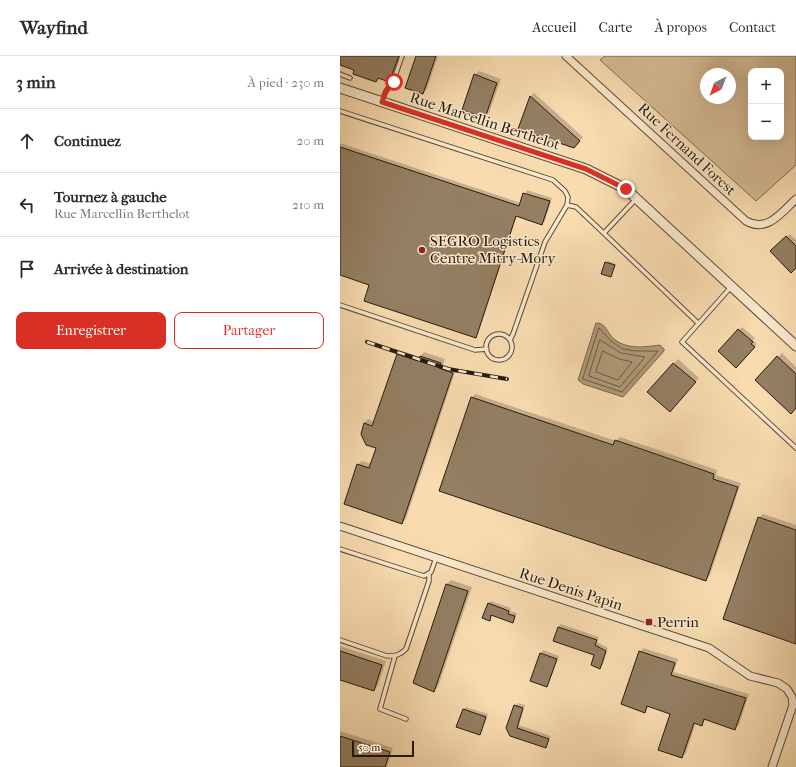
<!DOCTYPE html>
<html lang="fr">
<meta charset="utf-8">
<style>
body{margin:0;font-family:"IM FELL French Canon",serif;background:#f2f2f3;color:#2b2b33}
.controls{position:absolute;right:12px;top:12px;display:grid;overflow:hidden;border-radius:8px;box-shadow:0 4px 16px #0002}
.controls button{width:36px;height:36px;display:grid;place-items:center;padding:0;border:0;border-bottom:1px solid #e1e1e2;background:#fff;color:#2b2b33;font:20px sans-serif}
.compass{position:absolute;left:360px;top:12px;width:36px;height:36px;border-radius:50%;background:#fff;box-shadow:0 4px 16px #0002;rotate:221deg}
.scale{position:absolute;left:12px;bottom:10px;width:62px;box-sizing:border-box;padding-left:4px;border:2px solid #281a0f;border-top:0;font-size:11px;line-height:14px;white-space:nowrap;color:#281a0f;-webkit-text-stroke:3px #fae8cc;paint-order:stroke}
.stop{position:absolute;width:12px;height:12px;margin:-9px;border:3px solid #d93025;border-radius:50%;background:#fff}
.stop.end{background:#d93025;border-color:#fff;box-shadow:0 1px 4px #0008}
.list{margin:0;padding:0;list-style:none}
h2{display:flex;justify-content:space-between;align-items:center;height:52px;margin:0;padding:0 16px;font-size:17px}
h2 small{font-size:13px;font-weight:400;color:#7c7c81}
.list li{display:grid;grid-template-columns:26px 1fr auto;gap:12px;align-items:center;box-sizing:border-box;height:64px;padding:0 16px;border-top:1px solid #e1e1e2}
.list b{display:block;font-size:15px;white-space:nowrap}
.list p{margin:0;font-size:13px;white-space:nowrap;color:#7c7c81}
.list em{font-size:13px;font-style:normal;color:#7c7c81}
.actions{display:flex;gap:8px;padding:12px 16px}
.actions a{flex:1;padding:9px 0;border:1px solid #d93025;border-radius:8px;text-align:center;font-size:14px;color:#d93025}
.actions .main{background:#d93025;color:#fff}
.icon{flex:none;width:22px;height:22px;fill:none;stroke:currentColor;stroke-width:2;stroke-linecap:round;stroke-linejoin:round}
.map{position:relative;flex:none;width:456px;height:711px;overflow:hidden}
header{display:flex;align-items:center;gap:24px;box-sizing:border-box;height:56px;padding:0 20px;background:#fff;border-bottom:1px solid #e1e1e2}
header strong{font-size:19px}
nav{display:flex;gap:22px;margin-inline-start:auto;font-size:14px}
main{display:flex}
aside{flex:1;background:#fff}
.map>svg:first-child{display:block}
</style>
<header>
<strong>Wayfind</strong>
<nav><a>Accueil</a><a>Carte</a><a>À propos</a><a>Contact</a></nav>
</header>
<main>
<aside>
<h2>3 min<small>À pied · 230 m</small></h2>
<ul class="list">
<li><svg class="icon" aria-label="ahead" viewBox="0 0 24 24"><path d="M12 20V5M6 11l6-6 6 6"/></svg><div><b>Continuez</b></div><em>20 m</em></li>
<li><svg class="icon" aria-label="left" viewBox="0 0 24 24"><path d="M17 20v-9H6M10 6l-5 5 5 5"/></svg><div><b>Tournez à gauche</b><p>Rue Marcellin Berthelot</p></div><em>210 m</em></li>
<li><svg class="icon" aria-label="arrive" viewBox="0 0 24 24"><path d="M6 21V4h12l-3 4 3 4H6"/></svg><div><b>Arrivée à destination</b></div></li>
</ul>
<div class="actions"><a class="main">Enregistrer</a><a>Partager</a></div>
</aside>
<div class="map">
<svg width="456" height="711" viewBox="0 0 456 711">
<rect width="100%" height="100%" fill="#f8dcb0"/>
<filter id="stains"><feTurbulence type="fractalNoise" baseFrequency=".005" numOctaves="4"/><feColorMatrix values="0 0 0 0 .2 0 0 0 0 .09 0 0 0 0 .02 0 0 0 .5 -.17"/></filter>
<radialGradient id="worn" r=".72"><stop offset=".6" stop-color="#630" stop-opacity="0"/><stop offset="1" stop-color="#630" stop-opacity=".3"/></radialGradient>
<path fill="#d5bb95" stroke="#7e6a52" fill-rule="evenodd" d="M 265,0 L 456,0 L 456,109 L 416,145 L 260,4 ZM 411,15 L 441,15 L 441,81 L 411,81 ZM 366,18 L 390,18 L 390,42 L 366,42 Z"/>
<path fill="#b19a79" stroke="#7a674f" d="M 256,267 C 265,266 268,278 274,283 C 288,294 304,291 320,289 L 324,293 L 324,295 L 283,341 L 243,328 L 238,324 Z"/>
<path fill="#0003" d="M 0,0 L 60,0 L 53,21 L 49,25 L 39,22 L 36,25 L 15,13 L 0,8 Z
M 77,0 L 98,0 L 87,33 L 83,37 Z
M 139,15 L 161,23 L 149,57 L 145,61 L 135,19 Z
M 194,37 L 243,81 L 234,91 L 180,73 L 191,40 Z
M 0,87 L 181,147 L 187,134 L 212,142 L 205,165 L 202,168 L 177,159 L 138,278 L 135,281 L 31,228 L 0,218 Z
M 450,178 L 456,184 L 456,211 L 431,195 Z
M 268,205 L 276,208 L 270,220 L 266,207 Z
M 402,271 L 415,282 L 413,284 L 417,288 L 396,310 L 380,295 Z
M 62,295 L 80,301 L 84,296 L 105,303 L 103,309 L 116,313 L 66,463 L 62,467 L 18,409 L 22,405 L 32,408 L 37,392 L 24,367 L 28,363 L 35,366 L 58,298 Z
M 442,297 L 456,311 L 456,351 L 416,324 Z
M 338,303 L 359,322 L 333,351 L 308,336 Z
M 135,338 L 276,385 L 280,381 L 377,414 L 376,419 L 401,427 L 370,519 L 366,523 L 132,342 Z
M 423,458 L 456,469 L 456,587 L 419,462 Z
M 111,524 L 132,531 L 98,631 L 94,635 L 74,627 L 107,528 Z
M 151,545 L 171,552 L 170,555 L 177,557 L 175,563 L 172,566 L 153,559 L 149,564 L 148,548 Z
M 221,568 L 259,581 L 257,586 L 268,592 L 263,609 L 260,611 L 256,599 L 214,585 L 218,571 Z
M 0,590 L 46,605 L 38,630 L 34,634 L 0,623 Z
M 303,592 L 338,603 L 334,616 L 409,638 L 399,669 L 395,672 L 366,663 L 362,668 L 356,666 L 346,697 L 342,701 L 331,657 L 309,650 L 305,655 L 300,596 Z
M 203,594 L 219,600 L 209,627 L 207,630 L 201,597 Z
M 178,647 L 185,649 L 179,669 L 211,680 L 205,691 L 171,679 L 175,650 Z
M 126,651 L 148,658 L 142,675 L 140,678 L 123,654 Z
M 0,675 L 53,692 L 47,711 L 0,711 Z"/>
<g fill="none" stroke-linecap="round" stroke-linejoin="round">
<path stroke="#6c5a44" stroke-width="1" d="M 259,272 L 272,286 L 283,293 L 296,295 L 318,295 L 282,336 L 243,323 Z
M 260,284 L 281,297 L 305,301 L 280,331 L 249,320 Z
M 263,295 L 279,303 L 292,306 L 278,324 L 256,316 Z"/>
</g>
<path fill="#947f63" stroke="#281a0f" d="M 0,0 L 59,0 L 49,26 L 38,22 L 36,26 L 13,18 L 14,14 L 0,9 Z
M 76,0 L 96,0 L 83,38 L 65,32 Z
M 134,18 L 157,27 L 145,62 L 122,54 Z
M 190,40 L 240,85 L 234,92 L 178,73 Z
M 0,91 L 179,150 L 183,137 L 210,145 L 202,169 L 176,160 L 136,282 L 24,245 L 29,229 L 0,219 Z
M 446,180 L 456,190 L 456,212 L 451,217 L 430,195 Z
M 265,206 L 275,209 L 271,221 L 261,218 Z
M 398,273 L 413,286 L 411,288 L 415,291 L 396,312 L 378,295 Z
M 57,298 L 78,305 L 80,300 L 101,307 L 99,312 L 113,317 L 62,468 L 4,448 L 17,408 L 29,412 L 36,392 L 26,389 L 21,378 L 24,367 L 32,370 Z
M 437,300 L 456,318 L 456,352 L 451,358 L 415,324 Z
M 333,307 L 356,326 L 330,356 L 307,336 Z
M 131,341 L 273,389 L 275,384 L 374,418 L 373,423 L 398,431 L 366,525 L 99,435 Z
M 418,461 L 456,474 L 456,588 L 383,563 Z
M 106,528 L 128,535 L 94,636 L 73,627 Z
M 148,547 L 169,555 L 168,558 L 175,560 L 173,567 L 151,559 L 150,565 L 142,562 Z
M 218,571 L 257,584 L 255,589 L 266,595 L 260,613 L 251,609 L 254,599 L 213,585 Z
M 0,595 L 42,609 L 34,635 L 0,624 Z
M 299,595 L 335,607 L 331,619 L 406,642 L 395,674 L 364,663 L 362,670 L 354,667 L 342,702 L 318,694 L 330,658 L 307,650 L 305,657 L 281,648 Z
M 200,597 L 217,603 L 207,631 L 190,625 Z
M 174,649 L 183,652 L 177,672 L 209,683 L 206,692 L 170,680 L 166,672 Z
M 123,653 L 146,661 L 140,679 L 116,671 Z
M 0,680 L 50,696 L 45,711 L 0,711 Z"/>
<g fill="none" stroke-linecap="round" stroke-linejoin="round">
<defs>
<path id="service" d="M 0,18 L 10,22
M 42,45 L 46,35 L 53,26 L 62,0
M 0,55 L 213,124 L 225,135 L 228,141 L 227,149 L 205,186 L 173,278 L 170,284
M 227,149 L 236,151 L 252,166 L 358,267
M 264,177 L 296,143
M 391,231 L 342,286 L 456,392
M 0,249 L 135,294 L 147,293
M146 291a13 13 0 1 1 26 0a13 13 0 1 1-26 0Z
M 0,493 L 84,520 L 91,516 L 96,502
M 0,584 L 47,600 C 56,600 60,599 66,593 L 89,525 L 89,518
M 55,600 L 40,653 L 66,663"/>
<path id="minor" d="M 226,0 L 406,165 C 427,177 441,157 456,143
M 0,470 L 369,592 L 410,620 L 438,627 L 447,633 L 452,641 L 453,649 L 432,711"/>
<path id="tertiary" d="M 0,32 L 246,113 L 286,133 L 456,290"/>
</defs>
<use href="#service" stroke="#5c4a37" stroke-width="5.5"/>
<use href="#minor" stroke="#5c4a37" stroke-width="9"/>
<use href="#tertiary" stroke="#5c4a37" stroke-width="11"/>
<use href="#service" stroke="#fae8cc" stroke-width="3.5"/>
<use href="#minor" stroke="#fae8cc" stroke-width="7"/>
<use href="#tertiary" stroke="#fae8cc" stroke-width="9"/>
<defs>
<path id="rail" d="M 27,286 L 108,313 L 167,323"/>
</defs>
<use href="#rail" stroke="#281a0f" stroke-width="4"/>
<use href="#rail" stroke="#fae8cc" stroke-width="2.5" stroke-dasharray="8" stroke-linecap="butt"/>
</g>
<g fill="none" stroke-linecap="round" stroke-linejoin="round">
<path stroke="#d93025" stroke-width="5" d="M 54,26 L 46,35 L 42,46 L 246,113 L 286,133"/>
</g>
<g fill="#8f2418" stroke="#fae8cc" stroke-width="1.5">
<circle cx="82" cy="194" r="4"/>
<rect x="305" y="562" width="8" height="8" rx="2"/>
</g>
<g text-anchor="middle" stroke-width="3" stroke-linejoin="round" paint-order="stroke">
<g font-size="15" fill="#281a0f" stroke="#fae8cc">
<text transform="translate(145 65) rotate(18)" y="5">Rue Marcellin Berthelot</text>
<text transform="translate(347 93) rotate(43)" y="5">Rue Fernand Forest</text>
<text transform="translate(231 533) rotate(18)" y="5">Rue Denis Papin</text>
</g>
<g font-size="15" fill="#281a0f" stroke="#fae8cc" text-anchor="start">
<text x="90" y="190">SEGRO Logistics<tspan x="90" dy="17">Centre Mitry-Mory</tspan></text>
<text x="317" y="571">Perrin</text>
</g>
</g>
<rect width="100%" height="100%" filter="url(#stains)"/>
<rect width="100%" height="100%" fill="url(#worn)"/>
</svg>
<div class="controls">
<button>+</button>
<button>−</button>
</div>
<svg class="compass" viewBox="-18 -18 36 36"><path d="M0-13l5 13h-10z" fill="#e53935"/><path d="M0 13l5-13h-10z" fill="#7c7c81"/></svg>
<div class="scale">50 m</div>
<div class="stop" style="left:54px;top:26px"></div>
<div class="stop end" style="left:286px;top:133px"></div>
</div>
</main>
